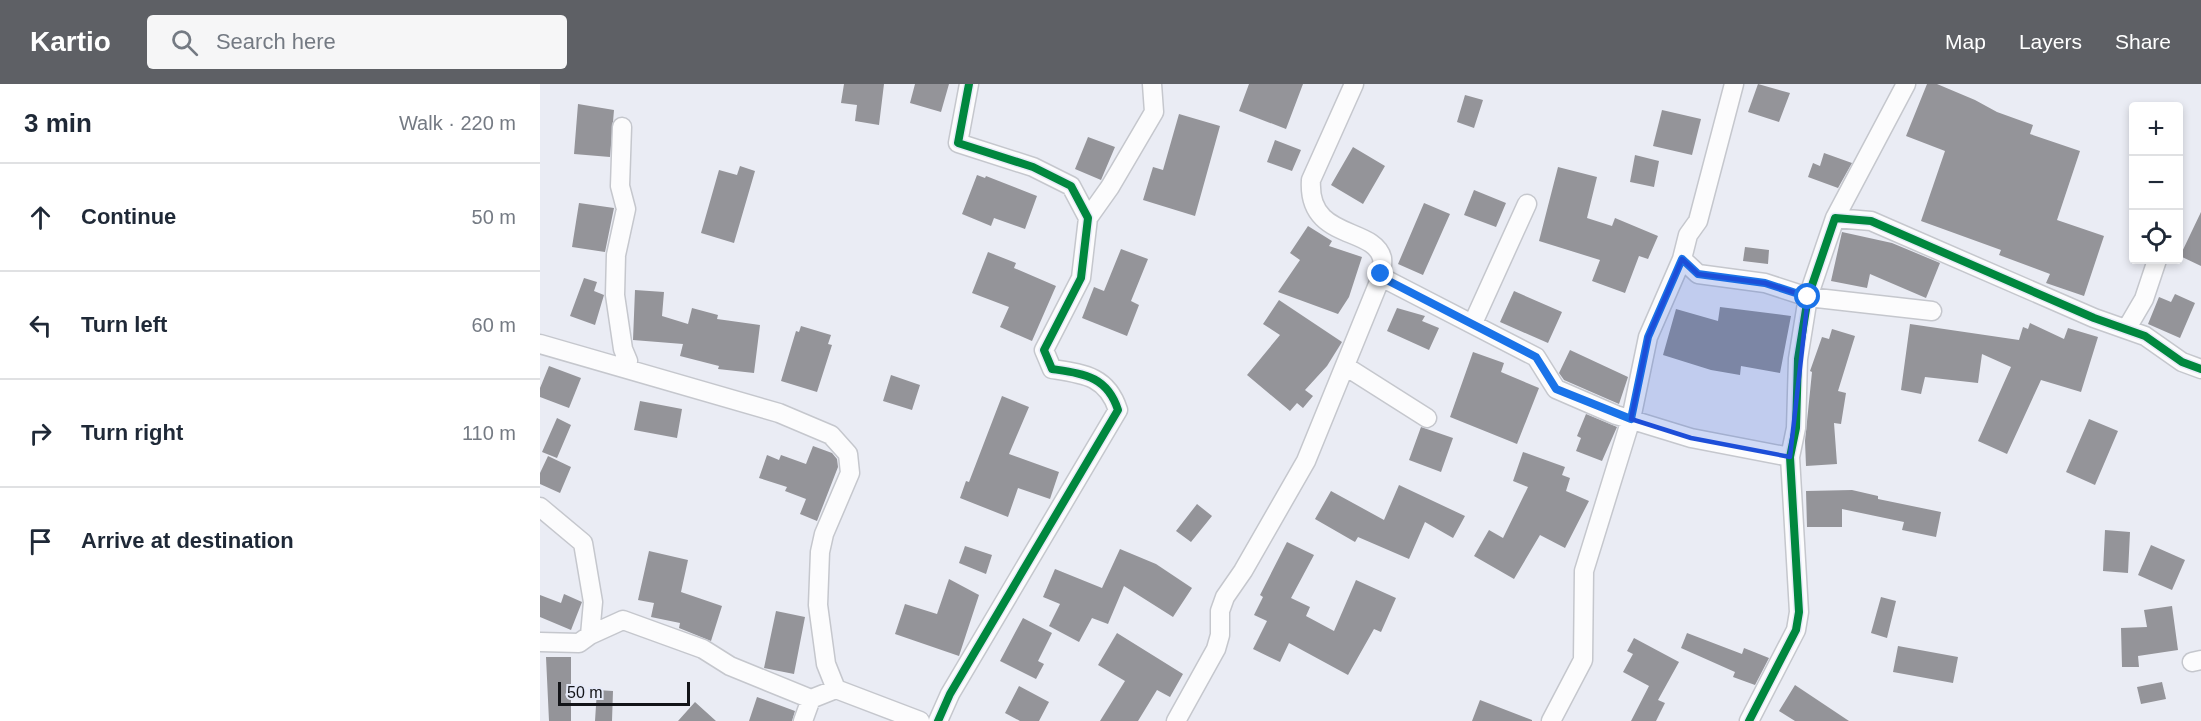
<!DOCTYPE html>
<meta charset="utf-8">
<style>
body{margin:0;font-family:Arial,sans-serif;background:#f6f6f7;color:#1f2937}
.controls{position:absolute;right:18px;top:18px;display:grid;overflow:hidden;border-radius:6px;box-shadow:0 3px 9px #0003}
.controls button{width:54px;height:54px;display:grid;place-items:center;padding:0;border:0;border-bottom:2px solid #e0e1e3;background:#fff;color:#1f2937;font:30px sans-serif}
.scale{position:absolute;left:18px;bottom:15px;width:132px;box-sizing:border-box;padding-left:6px;border:3px solid #131418;border-top:0;font-size:16px;line-height:21px;white-space:nowrap;color:#131418;-webkit-text-stroke:4px #e6eaf8;paint-order:stroke}
.stop{position:absolute;width:18px;height:18px;margin:-14px;border:4px solid #1a73e8;border-radius:50%;background:#fff}
.stop.end{background:#1a73e8;border-color:#fff;box-shadow:0 2px 6px #0008}
.list{margin:0;padding:0;list-style:none}
h2{display:flex;justify-content:space-between;align-items:center;height:78px;margin:0;padding:0 24px;font-size:26px}
h2 small{font-size:20px;font-weight:400;color:#747a83}
.list li{display:grid;grid-template-columns:39px 1fr auto;gap:18px;align-items:center;box-sizing:border-box;height:108px;padding:0 24px;border-top:2px solid #e0e1e3}
.list b{display:block;font-size:22px;white-space:nowrap}
.list em{font-size:20px;font-style:normal;color:#747a83}
.icon{flex:none;width:33px;height:33px;fill:none;stroke:currentColor;stroke-width:2;stroke-linecap:round;stroke-linejoin:round}
.map{position:relative;flex:none;width:1661px;height:637px;overflow:hidden}
header{display:flex;align-items:center;gap:36px;box-sizing:border-box;height:84px;padding:0 30px;background:#5e6065;color:#fff}
header strong{font-size:28px}
nav{display:flex;gap:33px;margin-inline-start:auto;font-size:21px}
.search{width:420px;height:54px;background:#f6f6f7;display:flex;align-items:center;gap:15px;box-sizing:border-box;padding:0 21px;border-radius:6px;color:#747a83;font-size:22px}
main{display:flex}
aside{flex:1;background:#fff}
.map>svg:first-child{display:block}
</style>
<header>
<strong>Kartio</strong>
<div class="search"><svg class="icon" aria-label="search" viewBox="0 0 24 24"><circle cx="10" cy="10" r="6"/><path d="M15 15l6 6"/></svg>Search here</div>
<nav><a>Map</a><a>Layers</a><a>Share</a></nav>
</header>
<main>
<aside>
<h2>3 min<small>Walk · 220 m</small></h2>
<ul class="list">
<li><svg class="icon" aria-label="ahead" viewBox="0 0 24 24"><path d="M12 20V5M6 11l6-6 6 6"/></svg><div><b>Continue</b></div><em>50 m</em></li>
<li><svg class="icon" aria-label="left" viewBox="0 0 24 24"><path d="M17 20v-9H6M10 6l-5 5 5 5"/></svg><div><b>Turn left</b></div><em>60 m</em></li>
<li><svg class="icon" aria-label="right" viewBox="0 0 24 24"><path d="M7 20v-9h11M14 6l5 5-5 5"/></svg><div><b>Turn right</b></div><em>110 m</em></li>
<li><svg class="icon" aria-label="arrive" viewBox="0 0 24 24"><path d="M6 21V4h12l-3 4 3 4H6"/></svg><div><b>Arrive at destination</b></div></li>
</ul>
</aside>
<div class="map">
<svg width="1661" height="637" viewBox="0 0 1661 637">
<rect width="100%" height="100%" fill="#eaecf4"/>
<path fill="#949499" d="M 304,0 L 344,0 L 339,41 L 315,37 L 317,21 L 301,19 Z
M 375,0 L 409,0 L 401,28 L 370,19 Z
M 709,0 L 763,0 L 746,45 L 699,27 Z
M 1218,0 L 1250,9 L 1239,38 L 1208,28 Z
M 1387,0 L 1397,0 L 1435,16 L 1457,28 L 1493,41 L 1490,50 L 1540,67 L 1517,136 L 1564,152 L 1544,212 L 1506,199 L 1510,190 L 1459,171 L 1461,166 L 1381,137 L 1405,67 L 1366,52 Z
M 925,11 L 943,16 L 934,44 L 917,38 Z
M 38,20 L 74,26 L 70,73 L 34,70 Z
M 1122,26 L 1161,35 L 1152,71 L 1113,62 Z
M 639,30 L 680,42 L 655,132 L 603,116 L 613,83 L 623,86 Z
M 548,53 L 575,63 L 561,96 L 535,85 Z
M 735,56 L 761,66 L 752,87 L 727,78 Z
M 813,63 L 845,82 L 823,120 L 791,101 Z
M 1284,69 L 1312,79 L 1298,104 L 1268,93 L 1273,79 L 1280,82 Z
M 1095,71 L 1119,77 L 1114,103 L 1090,98 Z
M 200,82 L 215,87 L 194,159 L 161,149 L 179,86 L 197,91 Z
M 1018,83 L 1057,93 L 1047,134 L 1072,142 L 1075,134 L 1118,152 L 1108,175 L 1099,172 L 1085,209 L 1052,197 L 1060,176 L 999,157 Z
M 437,91 L 445,94 L 446,92 L 497,112 L 485,145 L 454,134 L 451,142 L 422,130 Z
M 934,106 L 966,119 L 956,143 L 924,131 Z
M 39,119 L 74,124 L 65,168 L 32,163 Z
M 884,119 L 910,130 L 883,191 L 858,180 Z
M 1661,128 L 1661,182 L 1640,172 Z
M 768,142 L 792,157 L 789,162 L 822,173 L 809,213 L 798,230 L 738,208 L 760,176 L 750,169 Z
M 1302,148 L 1352,159 L 1400,179 L 1386,214 L 1330,190 L 1327,204 L 1291,197 Z
M 1205,163 L 1229,166 L 1228,180 L 1203,177 Z
M 581,165 L 608,175 L 591,217 L 599,221 L 587,252 L 542,234 L 554,203 L 564,207 Z
M 448,168 L 476,179 L 474,184 L 516,202 L 492,257 L 460,243 L 469,223 L 432,209 Z
M 44,194 L 57,198 L 54,207 L 64,211 L 55,241 L 30,232 Z
M 95,206 L 124,208 L 122,232 L 148,240 L 152,224 L 178,231 L 177,235 L 220,241 L 214,289 L 178,285 L 179,282 L 140,272 L 143,260 L 93,256 Z
M 974,207 L 1022,228 L 1008,259 L 960,238 Z
M 1635,210 L 1655,219 L 1640,254 L 1608,240 L 1619,213 L 1631,218 Z
M 739,216 L 802,258 L 787,282 L 765,306 L 773,312 L 763,324 L 757,319 L 750,327 L 707,291 L 740,251 L 723,240 Z
M 1180,223 L 1251,232 L 1240,289 L 1201,282 L 1200,291 L 1171,286 L 1123,271 L 1136,225 L 1178,237 Z
M 857,224 L 885,232 L 882,237 L 899,244 L 889,266 L 847,247 Z
M 1490,239 L 1524,255 L 1528,244 L 1558,253 L 1541,308 L 1501,296 L 1467,370 L 1438,357 L 1471,283 L 1442,270 L 1438,299 L 1385,293 L 1381,310 L 1361,306 L 1370,240 L 1479,256 L 1483,243 L 1488,245 Z
M 261,242 L 291,251 L 288,260 L 292,261 L 277,308 L 241,297 L 256,247 L 259,248 Z
M 1292,245 L 1315,252 L 1298,307 L 1306,309 L 1301,340 L 1294,339 L 1297,380 L 1266,382 L 1265,357 L 1272,288 L 1270,287 L 1282,253 L 1289,255 Z
M 1030,266 L 1088,293 L 1079,320 L 1024,296 L 1019,289 Z
M 933,268 L 964,279 L 961,288 L 999,304 L 977,360 L 910,333 Z
M 9,282 L 41,294 L 29,324 L 0,313 L 0,304 Z
M 351,291 L 380,301 L 372,326 L 343,317 Z
M 462,312 L 489,323 L 469,370 L 519,388 L 510,415 L 478,404 L 468,433 L 420,414 L 426,397 L 429,398 Z
M 100,317 L 142,325 L 137,354 L 94,346 Z
M 1046,330 L 1077,343 L 1062,377 L 1036,367 L 1041,354 L 1037,352 Z
M 17,334 L 31,341 L 17,374 L 2,368 Z
M 1549,335 L 1578,347 L 1555,401 L 1526,388 Z
M 881,343 L 913,354 L 901,388 L 869,376 Z
M 273,362 L 292,369 L 297,375 L 298,383 L 277,437 L 260,430 L 266,415 L 245,407 L 247,403 L 219,394 L 227,371 L 239,376 L 241,371 L 266,380 Z
M 983,368 L 1025,383 L 1022,391 L 1030,394 L 1026,407 L 1049,417 L 1025,464 L 1000,451 L 974,495 L 934,472 L 949,446 L 963,454 L 988,403 L 973,397 Z
M 8,372 L 31,383 L 20,409 L 0,400 L 0,389 Z
M 859,401 L 925,432 L 913,454 L 885,438 L 869,475 L 818,453 L 815,458 L 775,435 L 791,407 L 844,436 Z
M 1312,406 L 1338,412 L 1338,415 L 1401,428 L 1396,453 L 1362,446 L 1364,438 L 1302,425 L 1302,443 L 1267,443 L 1266,407 Z
M 657,420 L 672,432 L 651,458 L 636,447 Z
M 1565,446 L 1590,448 L 1588,489 L 1563,487 Z
M 747,458 L 774,471 L 751,514 L 770,523 L 766,532 L 794,547 L 816,496 L 856,514 L 841,548 L 834,545 L 808,591 L 749,559 L 740,578 L 713,565 L 727,537 L 714,531 L 723,513 L 720,511 Z
M 1611,461 L 1645,476 L 1632,506 L 1598,491 Z
M 425,462 L 452,471 L 446,490 L 419,479 Z
M 580,465 L 616,480 L 652,504 L 633,533 L 584,502 L 568,540 L 552,534 L 539,558 L 509,542 L 520,520 L 503,513 L 515,485 L 562,504 Z
M 109,467 L 148,476 L 141,508 L 182,522 L 171,557 L 139,544 L 140,539 L 111,533 L 114,519 L 98,516 Z
M 409,495 L 439,511 L 419,572 L 355,550 L 365,520 L 397,530 Z
M 24,510 L 42,518 L 31,546 L 0,533 L 0,511 L 21,519 Z
M 1341,513 L 1356,517 L 1347,554 L 1331,549 Z
M 1632,522 L 1638,566 L 1598,572 L 1599,583 L 1582,583 L 1581,544 L 1607,543 L 1604,526 Z
M 236,527 L 265,533 L 254,590 L 224,584 Z
M 483,534 L 512,549 L 498,577 L 504,580 L 496,595 L 460,577 Z
M 577,549 L 643,590 L 630,613 L 617,606 L 598,637 L 560,637 L 585,597 L 558,581 Z
M 1147,549 L 1202,570 L 1204,564 L 1229,574 L 1215,601 L 1193,593 L 1195,588 L 1141,564 Z
M 1094,554 L 1139,578 L 1118,616 L 1125,619 L 1116,637 L 1091,637 L 1109,602 L 1083,588 L 1093,570 L 1087,567 Z
M 1358,562 L 1418,573 L 1413,599 L 1353,588 Z
M 6,573 L 31,573 L 31,637 L 9,637 Z
M 1622,598 L 1626,615 L 1601,620 L 1597,603 Z
M 1255,601 L 1309,637 L 1255,637 L 1239,627 Z
M 479,602 L 509,618 L 499,637 L 480,637 L 465,629 Z
M 57,606 L 73,607 L 72,637 L 55,637 Z
M 217,613 L 255,627 L 252,637 L 209,637 Z
M 940,616 L 992,636 L 992,637 L 932,637 Z
M 155,618 L 176,637 L 138,637 Z"/>
<g fill="none" stroke-linecap="round" stroke-linejoin="round">
<defs>
<path id="minor" d="M 82,43 L 80,102 L 86,125 L 76,171 L 75,211 L 83,265 L 88,277 L 84,283
M 548,134 L 570,103 L 614,28 L 612,0
M 1295,134 L 1366,0
M 1142,175 L 1158,190 L 1225,199 L 1268,213 L 1392,227
M 841,193 L 996,273 L 1016,305 L 1076,331 L 1151,354 L 1250,373
M 933,239 L 987,120
M 1587,244 L 1604,215 L 1617,176
M 0,260 L 239,329 L 291,351 L 308,370 L 310,389 L 284,450 L 280,468 L 278,521 L 286,580 L 296,605
M 805,282 L 887,334
M 0,423 L 43,459 L 53,518 L 50,551
M 0,558 L 39,559 L 50,551 L 83,536 L 163,565 L 190,582 L 271,615 L 296,605 L 380,637
M 1652,578 L 1661,576
M 263,637 L 271,615
M 398,637 L 410,610 L 578,326 C 567,292 544,290 512,285 L 504,266 L 541,194 L 548,134 L 531,102 L 493,83 L 418,59 L 429,0
M 636,637 L 676,565 L 680,551 L 680,527 L 685,513 L 703,487 L 766,377 L 841,193 C 841,188 843,179 842,174 C 834,142 767,157 771,96 L 814,0
M 1011,637 L 1043,576 L 1044,487 L 1091,335 L 1108,253 L 1142,175 L 1148,151 L 1158,137 L 1194,0
M 1209,637 L 1256,546 L 1259,528 L 1250,373 L 1256,344 L 1258,275 L 1268,213 L 1295,134 L 1331,137 L 1554,234 L 1605,252 L 1642,278 L 1661,285"/>
</defs>
<use href="#minor" stroke="#c5c7cd" stroke-width="21"/>
<use href="#minor" stroke="#fcfcfd" stroke-width="18"/>
<defs>
<path id="cycleway" d="M 398,637 L 410,610 L 578,326 C 567,292 544,290 512,285 L 504,266 L 541,194 L 548,134 L 531,102 L 493,83 L 418,59 L 429,0
M 1209,637 L 1256,546 L 1259,528 L 1250,373 L 1256,344 L 1258,275 L 1268,213 L 1295,134 L 1331,137 L 1554,234 L 1605,252 L 1642,278 L 1661,285"/>
</defs>
<use href="#cycleway" stroke="#e6eaf8" stroke-width="11"/>
<use href="#cycleway" stroke="#00873e" stroke-width="8"/>
</g>
<g fill="none" stroke-linecap="round" stroke-linejoin="round">
<path stroke="#1a73e8" stroke-width="8" d="M 841,190 L 841,193 L 996,273 L 1016,305 L 1091,335 L 1108,253 L 1142,175 L 1158,190 L 1225,199 L 1268,213"/>
</g>
<path fill="#1d4ed8" fill-opacity="0.2" stroke="#1d4ed8" stroke-width="4.5" stroke-linejoin="round" d="M 1142,175 L 1158,190 L 1225,199 L 1268,213 L 1250,373 L 1151,354 L 1091,335 L 1108,253 Z"/>
</svg>
<div class="controls">
<button>+</button>
<button>−</button>
<button><svg class="icon" aria-label="locate" viewBox="0 0 24 24"><circle cx="12" cy="12" r="6"/><path d="M12 2v4M12 18v4M2 12h4M18 12h4"/></svg></button>
</div>
<div class="scale">50 m</div>
<div class="stop" style="left:1268px;top:213px"></div>
<div class="stop end" style="left:841px;top:190px"></div>
</div>
</main>
